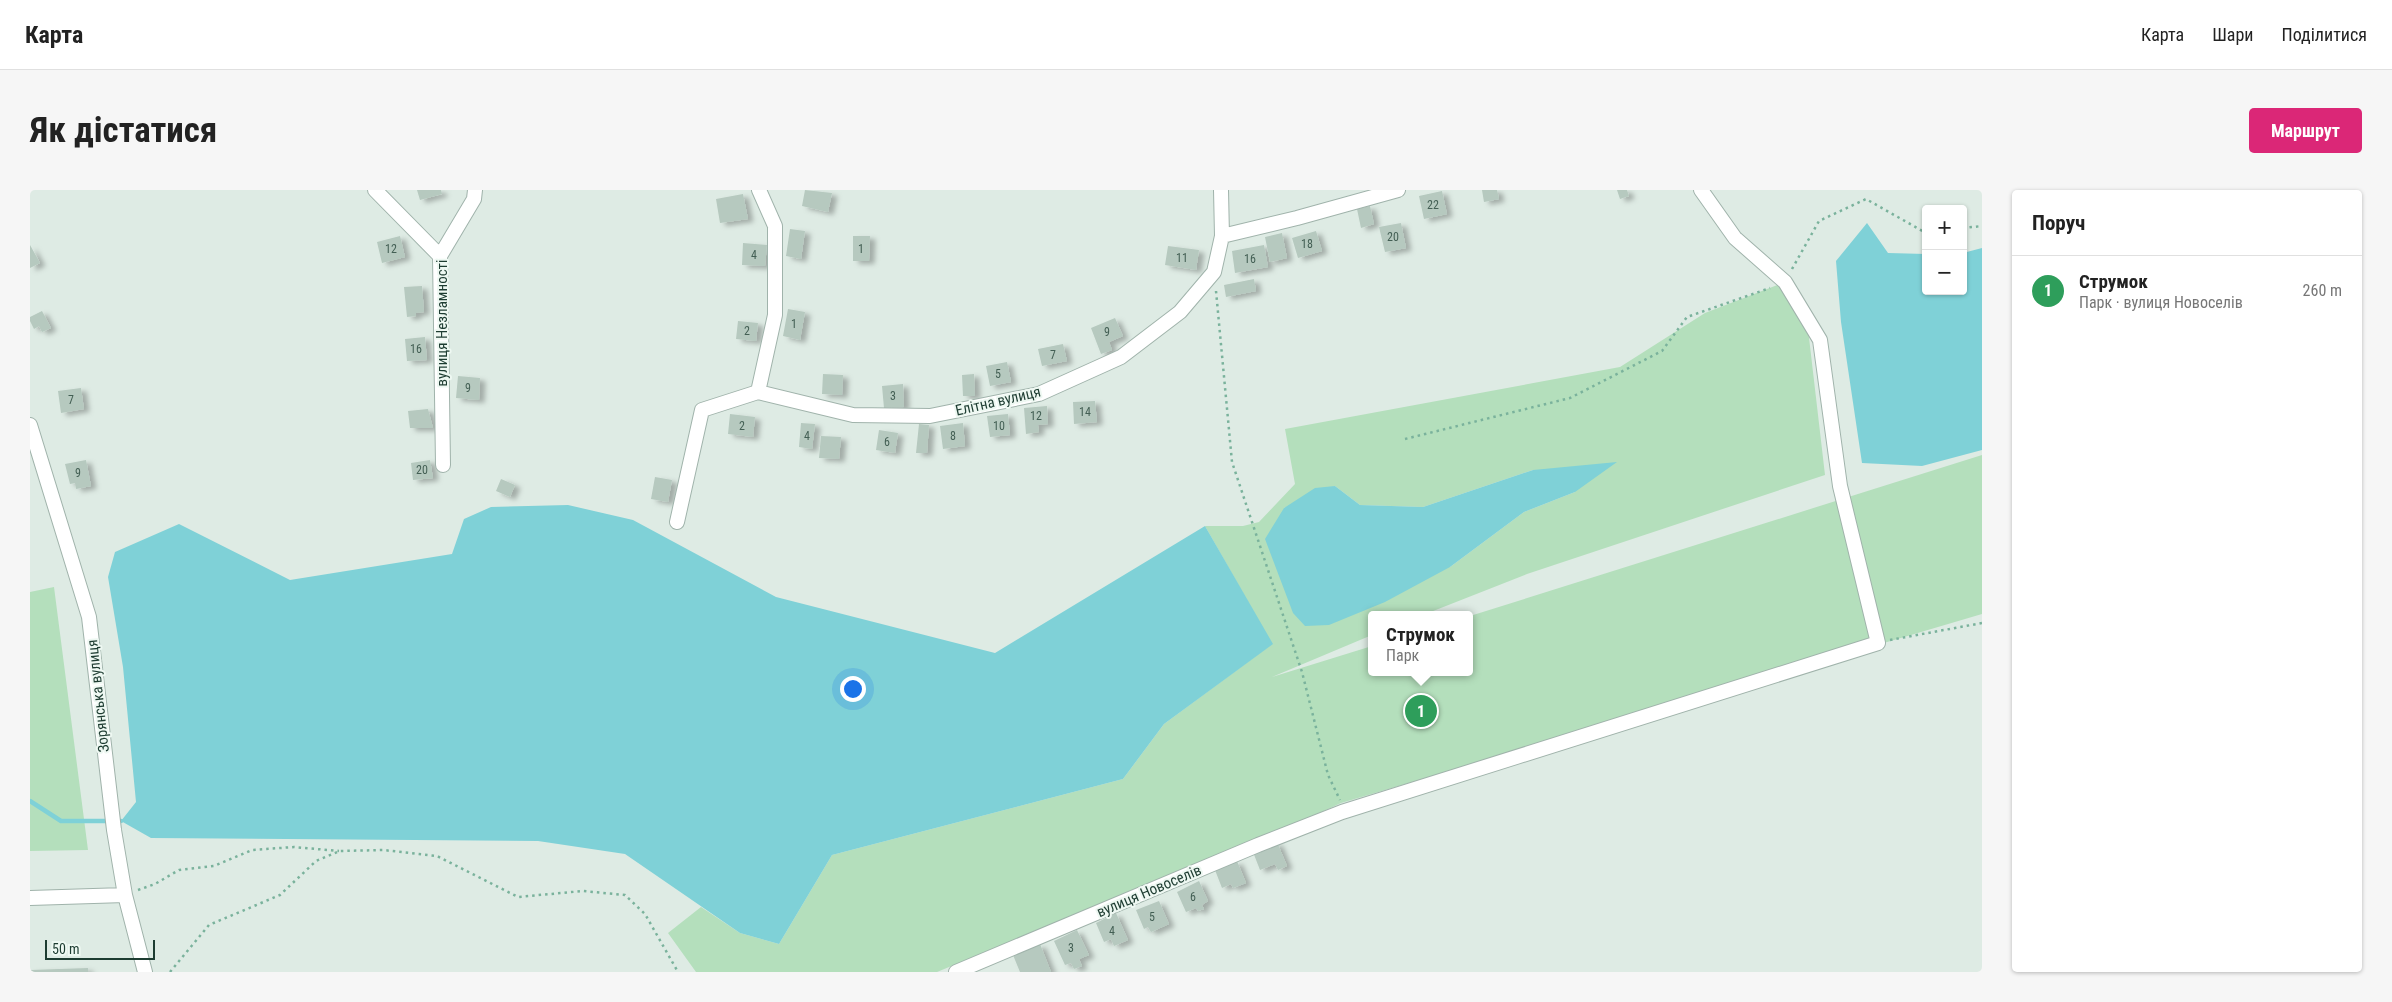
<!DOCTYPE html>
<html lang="uk">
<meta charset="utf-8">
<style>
body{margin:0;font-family:"Roboto Condensed",sans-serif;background:#f6f6f6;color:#222}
.controls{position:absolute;right:15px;top:15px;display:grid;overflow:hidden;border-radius:5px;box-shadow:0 1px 4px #0004}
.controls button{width:45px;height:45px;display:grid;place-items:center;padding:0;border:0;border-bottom:1px solid #e0e0e0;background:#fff;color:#222;font:25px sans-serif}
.scale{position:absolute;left:15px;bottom:12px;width:110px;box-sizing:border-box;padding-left:5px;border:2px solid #1d3c31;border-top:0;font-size:14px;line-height:18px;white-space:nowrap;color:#1d3c31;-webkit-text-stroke:4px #eef8f2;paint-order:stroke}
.you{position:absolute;left:822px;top:498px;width:18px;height:18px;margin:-12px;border:4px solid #fff;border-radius:50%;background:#1a73e8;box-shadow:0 0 0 8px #1a73e833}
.badge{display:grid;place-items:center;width:32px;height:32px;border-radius:50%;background:#db2777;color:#fff;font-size:16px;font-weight:700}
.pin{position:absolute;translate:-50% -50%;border:2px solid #fff;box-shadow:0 1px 5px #0006}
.popup{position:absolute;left:1338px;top:421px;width:105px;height:65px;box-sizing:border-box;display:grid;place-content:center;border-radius:5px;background:#fff;filter:drop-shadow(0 1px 4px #0005);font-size:16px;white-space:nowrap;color:#767676}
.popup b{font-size:19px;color:#222}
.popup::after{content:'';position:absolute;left:50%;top:100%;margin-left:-10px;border:10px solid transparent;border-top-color:#fff}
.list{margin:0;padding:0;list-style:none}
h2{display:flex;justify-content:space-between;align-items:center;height:65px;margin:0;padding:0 20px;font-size:21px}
h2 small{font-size:16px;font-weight:400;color:#767676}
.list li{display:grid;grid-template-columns:32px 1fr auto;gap:15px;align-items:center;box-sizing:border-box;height:70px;padding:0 20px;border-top:1px solid #e0e0e0}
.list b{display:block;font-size:19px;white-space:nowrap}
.list p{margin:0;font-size:16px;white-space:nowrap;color:#767676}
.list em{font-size:16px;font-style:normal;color:#767676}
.map{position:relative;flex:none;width:1952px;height:782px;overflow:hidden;border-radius:5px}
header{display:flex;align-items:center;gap:30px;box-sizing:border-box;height:70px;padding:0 25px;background:#fff;border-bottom:1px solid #e0e0e0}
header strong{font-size:24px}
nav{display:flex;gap:28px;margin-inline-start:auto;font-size:18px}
.intro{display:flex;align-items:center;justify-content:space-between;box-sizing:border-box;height:120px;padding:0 30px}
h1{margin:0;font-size:35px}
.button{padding:12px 22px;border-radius:5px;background:#db2777;color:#fff;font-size:18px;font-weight:700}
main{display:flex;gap:30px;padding:0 30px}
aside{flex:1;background:#fff;border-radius:5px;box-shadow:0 1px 4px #0004}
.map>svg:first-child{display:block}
</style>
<header>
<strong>Карта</strong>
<nav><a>Карта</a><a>Шари</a><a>Поділитися</a></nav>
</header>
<div class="intro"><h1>Як дістатися</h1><a class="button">Маршрут</a></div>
<main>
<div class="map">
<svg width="1952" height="782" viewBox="0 0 1952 782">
<defs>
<filter id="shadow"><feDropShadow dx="5.5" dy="3" stdDeviation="2.5" flood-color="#0004"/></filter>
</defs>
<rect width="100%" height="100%" fill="#deebe4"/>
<path fill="#b4dfbc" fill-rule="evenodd" d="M 1755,92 L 1778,139 L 1795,285 L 1497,384 L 1393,425 L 1342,425 L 1342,445 L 1242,487 L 1342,456 L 1342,482 L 1440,482 L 1440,426 L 1952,265 L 1952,424 L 1311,613 L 1270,632 L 907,782 L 666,782 L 638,743 L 671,717 L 710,743 L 749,754 L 802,665 L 1093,589 L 1134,534 L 1242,454 L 1175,336 L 1213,336 L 1229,332 L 1265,294 L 1255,239 L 1590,177 L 1675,123 ZM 1503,280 L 1545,302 L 1494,322 L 1420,377 L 1254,318 L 1305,296 L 1330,315 L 1393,317 Z
M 24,397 L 58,660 L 0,661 L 0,402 Z"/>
<path fill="#7fd1d7" d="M 1837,33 L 1858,63 L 1896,64 L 1896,101 L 1933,101 L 1933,63 L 1952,58 L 1952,260 L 1892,276 L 1832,273 L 1811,132 L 1806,71 Z
M 1587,272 L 1545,302 L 1494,322 L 1420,377 L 1355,412 L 1299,435 L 1275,436 L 1263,423 L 1235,349 L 1254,318 L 1285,298 L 1305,296 L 1330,315 L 1393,317 L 1503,280 Z
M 538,315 L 603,330 L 746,407 L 965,463 L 1175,336 L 1243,454 L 1134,534 L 1093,589 L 802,665 L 749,754 L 710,743 L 595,664 L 508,651 L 121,648 L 91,631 L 106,612 L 93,477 L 78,387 L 85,362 L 149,334 L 260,390 L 422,364 L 434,329 L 461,317 Z"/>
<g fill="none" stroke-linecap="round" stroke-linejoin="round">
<path stroke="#7fd1d7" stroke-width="4.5" d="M 0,611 L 31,631 L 91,631"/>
</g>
<path fill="#b6c9bf" filter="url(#shadow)" d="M 387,0 L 411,0 L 412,4 L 390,10 Z
M 775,0 L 802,3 L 798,22 L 772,16 Z
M 1452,0 L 1467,0 L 1469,9 L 1454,12 Z
M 1587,0 L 1597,0 L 1599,6 L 1590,9 Z
M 1412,1 L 1417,24 L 1394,29 L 1389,6 Z
M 713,4 L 718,29 L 690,33 L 686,9 Z
M 1340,16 L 1344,34 L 1331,38 L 1327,19 Z
M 1371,33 L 1376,58 L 1355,62 L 1349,37 Z
M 760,39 L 775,41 L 771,69 L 756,66 Z
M 1286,41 L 1292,61 L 1268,68 L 1262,48 Z
M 1252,43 L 1257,68 L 1240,72 L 1235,47 Z
M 370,46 L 375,67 L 352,73 L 347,52 Z
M 823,46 L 840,46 L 839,71 L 823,71 Z
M 713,53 L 737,55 L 735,76 L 712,75 Z
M 0,55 L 10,73 L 0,78 Z
M 1234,55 L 1238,77 L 1205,83 L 1202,61 Z
M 1138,56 L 1169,60 L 1166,80 L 1135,75 Z
M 1224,89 L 1226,101 L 1196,107 L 1194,95 Z
M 392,96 L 394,122 L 386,123 L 386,126 L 377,127 L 374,97 Z
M 758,119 L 775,122 L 770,150 L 753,146 Z
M 12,121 L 21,138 L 12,142 L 9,136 L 4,139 L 0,131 L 0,127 Z
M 1085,128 L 1093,146 L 1079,152 L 1082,160 L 1071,164 L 1061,138 Z
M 708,131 L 728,133 L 726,151 L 706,149 Z
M 395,147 L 397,170 L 377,171 L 375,149 Z
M 1033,154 L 1037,171 L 1012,176 L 1008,159 Z
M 977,172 L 981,192 L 960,196 L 956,176 Z
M 793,184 L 813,185 L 812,205 L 792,204 Z
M 944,184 L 945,206 L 933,206 L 932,185 Z
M 428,186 L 450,188 L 449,210 L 426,208 Z
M 873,194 L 874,217 L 854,218 L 852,196 Z
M 51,198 L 54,219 L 31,223 L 28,201 Z
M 1065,211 L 1067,232 L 1044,234 L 1043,212 Z
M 1017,216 L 1018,234 L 1008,235 L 1009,242 L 996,244 L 994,218 Z
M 398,219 L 403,238 L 380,238 L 378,221 Z
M 700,224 L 725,227 L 723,247 L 698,244 Z
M 978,224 L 980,245 L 960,247 L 957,226 Z
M 771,233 L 785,234 L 782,259 L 769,257 Z
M 933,233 L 935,256 L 913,259 L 910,236 Z
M 889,234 L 899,235 L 897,263 L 886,263 Z
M 849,240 L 868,243 L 865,263 L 846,260 Z
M 791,246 L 811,247 L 809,269 L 789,268 Z
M 56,270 L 61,296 L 46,299 L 45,293 L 40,294 L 35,274 Z
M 400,270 L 403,288 L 383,290 L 381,273 Z
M 625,287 L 642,290 L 638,312 L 621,309 Z
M 471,289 L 485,295 L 480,307 L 466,301 Z
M 1247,652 L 1257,676 L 1248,680 L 1245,674 L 1230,680 L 1223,662 Z
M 1207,671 L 1216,693 L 1203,698 L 1201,694 L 1192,698 L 1185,680 Z
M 1169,691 L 1178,711 L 1172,715 L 1174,719 L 1168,721 L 1166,718 L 1156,722 L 1147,702 Z
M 1129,711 L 1139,734 L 1121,742 L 1118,737 L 1114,739 L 1106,720 Z
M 1086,723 L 1098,750 L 1084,756 L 1081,749 L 1074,752 L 1066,733 Z
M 1047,740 L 1059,765 L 1049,769 L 1052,776 L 1044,779 L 1041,773 L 1035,775 L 1024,751 Z
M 1010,754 L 1021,782 L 990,782 L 983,765 Z
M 58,778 L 58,782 L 0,782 L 0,780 Z"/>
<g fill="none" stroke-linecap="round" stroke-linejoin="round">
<defs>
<path id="minor" d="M 345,0 L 410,66
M 1192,46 L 1267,28 L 1368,0
M 728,202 L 745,125 L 745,36 L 729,0
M 0,235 L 59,427 L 84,640 L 95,705 L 115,782
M 413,275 L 410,66 L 444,9 L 445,0
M 647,332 L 672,220 L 728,202 L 823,225 L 900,226 L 1009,204 L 1091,167 L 1150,122 L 1184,82 L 1192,46 L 1191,0
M 0,708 L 95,705
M 926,782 L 1228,655 L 1312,622 L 1848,453 L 1810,296 L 1790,150 L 1755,92 L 1705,48 L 1671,0"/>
</defs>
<use href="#minor" stroke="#a0b3ab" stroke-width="16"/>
<path stroke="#7ab29c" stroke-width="2.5" stroke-dasharray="2.5 4" stroke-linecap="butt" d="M 1933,38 L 1952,36
M 1762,79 L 1789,31 L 1836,9 L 1896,43
M 1186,101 L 1202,272 L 1272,482 L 1298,585 L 1310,610
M 1375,249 L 1540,208 L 1632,161 L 1657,127 L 1740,98
M 1860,450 L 1952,433
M 108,700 L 125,694 L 149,680 L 184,676 L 222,660 L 264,657 L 309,661
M 140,782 L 179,735 L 250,705 L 286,671 L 310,661 L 353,660 L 407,666 L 488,707 L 553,701 L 595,705 L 615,724 L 648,782"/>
<use href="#minor" stroke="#fff" stroke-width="14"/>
</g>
<g text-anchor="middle" stroke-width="4" stroke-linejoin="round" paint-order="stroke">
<g font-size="12" fill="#435f54">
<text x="1403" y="19">22</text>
<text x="1363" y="51">20</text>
<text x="1277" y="58">18</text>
<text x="361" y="63">12</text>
<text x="831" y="63">1</text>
<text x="724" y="69">4</text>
<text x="1152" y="72">11</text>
<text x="1220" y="73">16</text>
<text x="764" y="138">1</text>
<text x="717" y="145">2</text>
<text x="1077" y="146">9</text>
<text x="386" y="163">16</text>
<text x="1023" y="169">7</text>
<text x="968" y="188">5</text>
<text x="438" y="202">9</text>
<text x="863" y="210">3</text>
<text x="41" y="214">7</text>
<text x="1055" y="226">14</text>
<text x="1006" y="230">12</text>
<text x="712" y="240">2</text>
<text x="969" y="240">10</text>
<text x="777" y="250">4</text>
<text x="923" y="250">8</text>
<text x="857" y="256">6</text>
<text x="392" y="284">20</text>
<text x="48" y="287">9</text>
<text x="1163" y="711">6</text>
<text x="1122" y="731">5</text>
<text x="1082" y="745">4</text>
<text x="1041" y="762">3</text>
</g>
<g font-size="15" fill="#1d3c31" stroke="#eef8f2">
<text transform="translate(412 133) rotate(-90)" y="5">вулиця Незламності</text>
<text transform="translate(968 211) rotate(-13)" y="5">Елітна вулиця</text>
<text transform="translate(68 506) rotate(-96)" y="5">Зорянська вулиця</text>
<text transform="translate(1119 701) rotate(-23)" y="5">вулиця Новоселів</text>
</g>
</g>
</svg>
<div class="controls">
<button>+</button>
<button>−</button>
</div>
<div class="scale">50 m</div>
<div class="you"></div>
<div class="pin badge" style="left:1391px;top:521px;background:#2e9e5b">1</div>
<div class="popup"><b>Струмок</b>Парк</div>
</div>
<aside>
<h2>Поруч<small></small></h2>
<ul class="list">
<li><span class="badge" style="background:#2e9e5b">1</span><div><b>Струмок</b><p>Парк · вулиця Новоселів</p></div><em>260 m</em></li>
</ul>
</aside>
</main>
